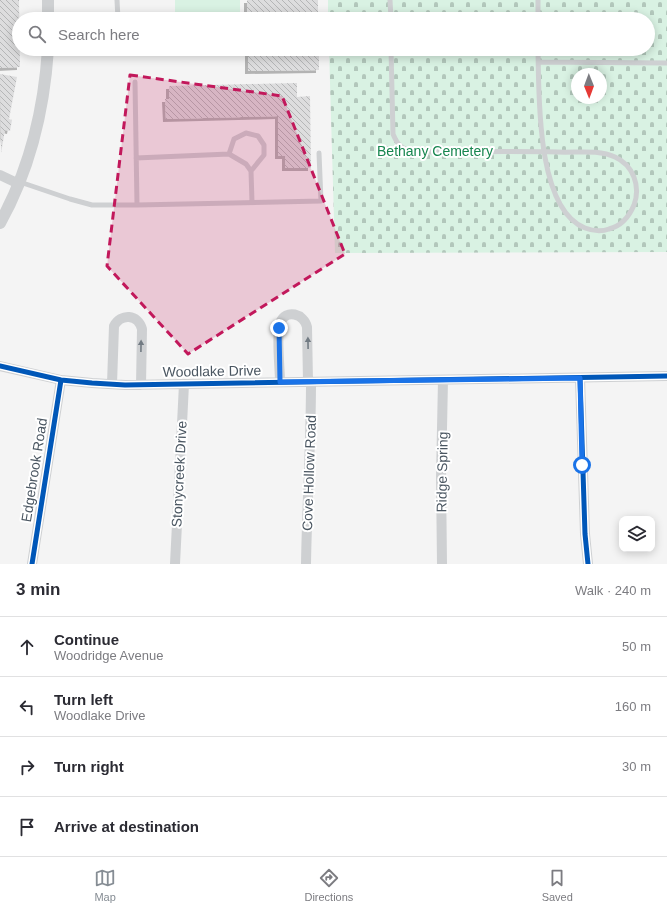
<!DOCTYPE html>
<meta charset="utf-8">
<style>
body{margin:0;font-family:Helvetica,sans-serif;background:#f7f7f7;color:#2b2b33}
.controls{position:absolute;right:12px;bottom:12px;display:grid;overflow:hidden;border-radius:8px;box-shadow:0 2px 10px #0003}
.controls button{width:36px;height:36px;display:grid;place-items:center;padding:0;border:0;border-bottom:1px solid #e1e1e2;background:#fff;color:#2b2b33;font:20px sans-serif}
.compass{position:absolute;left:571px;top:68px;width:36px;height:36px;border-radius:50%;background:#fff;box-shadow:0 2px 10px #0003;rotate:179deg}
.stop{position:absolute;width:12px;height:12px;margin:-9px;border:3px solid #1a73e8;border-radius:50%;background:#fff}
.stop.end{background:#1a73e8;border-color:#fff;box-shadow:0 1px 4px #0008}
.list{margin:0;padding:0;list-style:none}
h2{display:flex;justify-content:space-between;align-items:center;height:52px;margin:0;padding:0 16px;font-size:17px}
h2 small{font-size:13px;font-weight:400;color:#7c7c81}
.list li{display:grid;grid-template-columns:26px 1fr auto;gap:12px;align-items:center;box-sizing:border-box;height:60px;padding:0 16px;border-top:1px solid #e1e1e2}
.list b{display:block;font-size:15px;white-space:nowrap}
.list p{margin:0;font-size:13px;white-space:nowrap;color:#7c7c81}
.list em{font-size:13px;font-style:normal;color:#7c7c81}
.icon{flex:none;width:22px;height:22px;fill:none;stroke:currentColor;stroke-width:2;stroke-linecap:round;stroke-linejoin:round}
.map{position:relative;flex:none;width:667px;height:564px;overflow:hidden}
.search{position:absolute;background:#fff;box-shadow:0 2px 10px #0003;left:12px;right:12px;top:12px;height:44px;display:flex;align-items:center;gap:10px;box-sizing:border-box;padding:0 14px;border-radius:22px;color:#7c7c81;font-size:15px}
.sheet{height:292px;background:#fff}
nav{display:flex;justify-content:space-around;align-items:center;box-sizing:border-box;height:56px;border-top:1px solid #e1e1e2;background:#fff;font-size:11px;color:#7c7c81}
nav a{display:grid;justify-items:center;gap:2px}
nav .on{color:#868d94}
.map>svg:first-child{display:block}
</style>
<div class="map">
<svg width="667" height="564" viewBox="0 0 667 564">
<defs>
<pattern id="cemetery-stones" width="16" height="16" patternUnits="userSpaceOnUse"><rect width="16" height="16" fill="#d9f2e3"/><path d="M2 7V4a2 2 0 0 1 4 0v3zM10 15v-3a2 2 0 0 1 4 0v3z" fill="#b2c7bb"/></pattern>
<pattern id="building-back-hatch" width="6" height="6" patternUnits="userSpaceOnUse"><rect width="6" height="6" fill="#ddddde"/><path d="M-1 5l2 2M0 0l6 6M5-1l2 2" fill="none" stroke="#b5b6b7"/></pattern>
<filter id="shadow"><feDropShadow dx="-3" dy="3" stdDeviation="0" flood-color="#0004"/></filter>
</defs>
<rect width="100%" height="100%" fill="#f4f4f4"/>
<path fill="#d9f2e3" d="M 175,0 L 240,0 L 240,19 L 175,19 Z"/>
<path fill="url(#cemetery-stones)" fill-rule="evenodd" d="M 328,0 L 667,0 L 667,252 L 335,253 L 329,49 L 648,49 L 648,19 L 328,19 ZM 577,74 L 601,74 L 601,98 L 577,98 Z"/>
<path fill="url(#building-back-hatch)" filter="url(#shadow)" d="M 0,0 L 19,0 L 20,67 L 0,68 Z
M 247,0 L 318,0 L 318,19 L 247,19 Z
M 248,49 L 319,49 L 319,70 L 248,71 Z
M 0,74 L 17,77 L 9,119 L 12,120 L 10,131 L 5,130 L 1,153 Z
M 297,83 L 297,97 L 310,96 L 311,168 L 285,168 L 285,156 L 278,156 L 278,116 L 166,119 L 165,99 L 169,99 L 169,86 Z"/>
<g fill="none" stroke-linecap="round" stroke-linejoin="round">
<path stroke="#ced0d2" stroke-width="5" d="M 117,0 L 118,19
M 390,0 L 391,19
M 538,0 L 538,19
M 391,49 L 393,134 C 398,146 401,148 413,152 C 461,152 509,151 558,152 C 576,153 598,149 615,157 C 633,165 641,186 634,205 C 629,217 621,226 609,229 C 601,232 593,231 585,228 C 536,209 539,94 538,49
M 539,62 L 667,63
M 135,82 L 137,205
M 229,154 L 234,139 L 246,133 L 258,136 L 264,145 L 264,155 L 251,171
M 136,158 L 229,154 L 246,164 L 251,171 L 252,202
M 20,182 L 70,199 L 92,205 L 137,205 L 321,201 L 319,153"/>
<path stroke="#ced0d2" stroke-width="10" d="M 0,175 L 19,184
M 0,366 L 61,380 L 92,383 L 125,385 L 667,376
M 580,378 L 585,534 L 588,564
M 280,382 C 280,369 276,333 280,323 C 286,308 304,314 307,327 L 308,382
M 112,384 L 114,326 C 121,313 138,314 142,329 L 141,385
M 32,564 L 61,380
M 175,564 L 184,384
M 306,564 C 307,503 311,443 311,382
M 442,564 L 441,477 L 443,380"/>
<path stroke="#ced0d2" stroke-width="12" d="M 48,0 L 48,19
M 0,223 C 30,169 44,111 48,49"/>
<defs>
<path id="cycleway" d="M 0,366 L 61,380 L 92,383 L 125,385 L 667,376
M 580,378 L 585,534 L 588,564
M 32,564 L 61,380"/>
</defs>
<use href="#cycleway" stroke="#fff" stroke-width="8"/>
<use href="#cycleway" stroke="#0057b8" stroke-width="5"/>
</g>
<defs><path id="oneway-solid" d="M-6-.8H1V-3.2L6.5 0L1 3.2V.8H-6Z"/></defs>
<g fill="#727b83">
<use href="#oneway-solid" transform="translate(308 343) rotate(-91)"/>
<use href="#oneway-solid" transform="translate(141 346) rotate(-89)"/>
</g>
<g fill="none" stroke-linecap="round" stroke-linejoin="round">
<path stroke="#1a73e8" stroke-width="5" d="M 279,328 L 280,382 L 580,378 L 582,465"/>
</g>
<path fill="#c2185b" fill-opacity="0.2" stroke="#c2185b" stroke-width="3" stroke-dasharray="8 5" stroke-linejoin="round" d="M 130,75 L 282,96 L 345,254 L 188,354 L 107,266 Z"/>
<g text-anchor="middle" stroke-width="4" stroke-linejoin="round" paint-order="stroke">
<g font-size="14" fill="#17864f" stroke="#fff">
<text x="435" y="156">Bethany Cemetery</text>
</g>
<g font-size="14" fill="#4a5661" stroke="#fff">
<text transform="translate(212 371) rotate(-1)" y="5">Woodlake Drive</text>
<text transform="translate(34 470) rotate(-81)" y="5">Edgebrook Road</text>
<text transform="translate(442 472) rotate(-89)" y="5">Ridge Spring</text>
<text transform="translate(309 473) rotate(-88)" y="5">Cove Hollow Road</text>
<text transform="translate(179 474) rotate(-87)" y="5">Stonycreek Drive</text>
</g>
</g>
</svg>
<div class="controls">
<button><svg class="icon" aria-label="layers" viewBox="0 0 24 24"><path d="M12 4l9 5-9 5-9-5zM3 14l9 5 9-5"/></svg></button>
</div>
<svg class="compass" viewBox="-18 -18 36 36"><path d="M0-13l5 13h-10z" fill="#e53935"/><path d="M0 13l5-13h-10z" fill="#7c7c81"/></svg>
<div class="stop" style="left:582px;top:465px"></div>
<div class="stop end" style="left:279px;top:328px"></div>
<div class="search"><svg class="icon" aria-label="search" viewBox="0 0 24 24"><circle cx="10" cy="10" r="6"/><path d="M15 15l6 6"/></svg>Search here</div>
</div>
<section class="sheet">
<h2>3 min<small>Walk · 240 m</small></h2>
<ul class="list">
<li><svg class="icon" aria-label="ahead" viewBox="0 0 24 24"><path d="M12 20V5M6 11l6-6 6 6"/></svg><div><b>Continue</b><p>Woodridge Avenue</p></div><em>50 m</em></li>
<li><svg class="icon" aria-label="left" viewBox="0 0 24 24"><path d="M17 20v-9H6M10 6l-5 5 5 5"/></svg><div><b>Turn left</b><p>Woodlake Drive</p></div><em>160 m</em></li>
<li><svg class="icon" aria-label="right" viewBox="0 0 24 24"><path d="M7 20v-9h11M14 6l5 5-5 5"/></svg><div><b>Turn right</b></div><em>30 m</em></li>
<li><svg class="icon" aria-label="arrive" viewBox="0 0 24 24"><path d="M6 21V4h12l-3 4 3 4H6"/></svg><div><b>Arrive at destination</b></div></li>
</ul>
</section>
<nav>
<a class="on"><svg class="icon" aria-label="map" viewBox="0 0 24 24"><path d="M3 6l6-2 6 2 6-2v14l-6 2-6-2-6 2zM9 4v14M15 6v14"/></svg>Map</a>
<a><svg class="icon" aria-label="directions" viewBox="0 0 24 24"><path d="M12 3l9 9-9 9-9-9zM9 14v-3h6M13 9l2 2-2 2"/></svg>Directions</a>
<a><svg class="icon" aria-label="saved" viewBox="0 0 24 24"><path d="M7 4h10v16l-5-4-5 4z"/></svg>Saved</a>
</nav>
